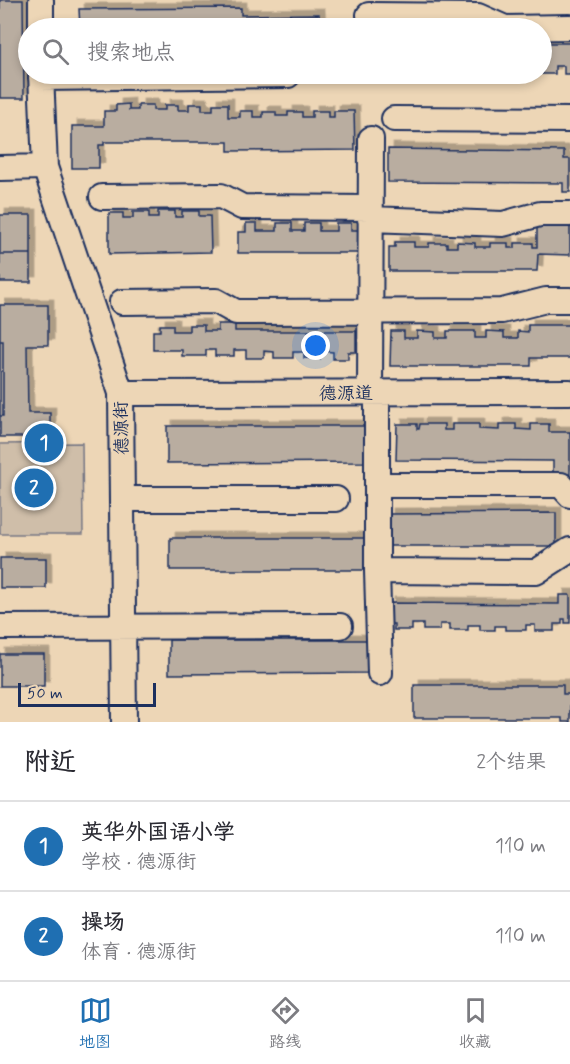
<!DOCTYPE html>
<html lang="zh">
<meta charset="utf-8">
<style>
body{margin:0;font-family:Mynerve,"LXGW WenKai TC",sans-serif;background:#f7f7f7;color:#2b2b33}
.scale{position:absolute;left:18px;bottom:15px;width:138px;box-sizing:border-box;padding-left:6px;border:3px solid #1b2f5e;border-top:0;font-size:16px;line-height:21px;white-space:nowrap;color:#1b2f5e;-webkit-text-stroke:4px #edd6b6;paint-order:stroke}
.you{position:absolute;left:316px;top:346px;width:21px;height:21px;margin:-15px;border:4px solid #fff;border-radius:50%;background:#1a73e8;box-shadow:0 0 0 9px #1a73e833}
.badge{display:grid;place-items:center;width:39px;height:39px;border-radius:50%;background:#1f6fb2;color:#fff;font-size:20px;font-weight:700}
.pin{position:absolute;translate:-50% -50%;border:3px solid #fff;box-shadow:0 2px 6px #0006}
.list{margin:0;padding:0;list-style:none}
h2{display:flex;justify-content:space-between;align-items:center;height:78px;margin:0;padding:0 24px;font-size:26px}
h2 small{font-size:20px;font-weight:400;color:#7c7c81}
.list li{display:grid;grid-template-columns:39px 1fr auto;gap:18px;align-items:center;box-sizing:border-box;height:90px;padding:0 24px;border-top:2px solid #e1e1e2}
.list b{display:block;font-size:22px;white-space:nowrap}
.list p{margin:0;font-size:20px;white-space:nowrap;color:#7c7c81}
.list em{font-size:20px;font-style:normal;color:#7c7c81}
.icon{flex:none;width:33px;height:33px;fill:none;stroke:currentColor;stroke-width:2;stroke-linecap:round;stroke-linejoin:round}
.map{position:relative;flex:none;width:570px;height:722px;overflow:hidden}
.search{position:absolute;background:#fff;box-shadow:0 3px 9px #0003;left:18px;right:18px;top:18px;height:66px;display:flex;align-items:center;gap:15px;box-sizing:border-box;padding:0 21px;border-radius:33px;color:#7c7c81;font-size:22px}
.sheet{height:258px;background:#fff}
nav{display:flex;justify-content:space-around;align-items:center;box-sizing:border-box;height:84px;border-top:2px solid #e1e1e2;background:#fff;font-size:16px;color:#7c7c81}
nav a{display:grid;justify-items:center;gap:3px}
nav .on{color:#1f6fb2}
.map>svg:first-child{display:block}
</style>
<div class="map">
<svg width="570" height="722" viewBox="0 0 570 722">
<defs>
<filter id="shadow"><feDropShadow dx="5.5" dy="-5.5" stdDeviation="0" flood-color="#0004"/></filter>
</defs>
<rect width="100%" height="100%" fill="#edd6b6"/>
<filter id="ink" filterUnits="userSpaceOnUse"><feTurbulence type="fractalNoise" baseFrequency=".0167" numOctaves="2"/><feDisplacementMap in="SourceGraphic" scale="12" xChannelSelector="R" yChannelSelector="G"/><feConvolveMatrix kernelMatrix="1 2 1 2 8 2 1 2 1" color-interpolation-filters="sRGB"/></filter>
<g filter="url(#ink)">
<path fill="#cfbea9" stroke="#757684" stroke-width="1.5" d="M 82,443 L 83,534 L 0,534 L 0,444 Z"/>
<path fill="#b9ada0" stroke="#1b2f5e" stroke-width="1.5" filter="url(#shadow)" d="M 0,0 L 23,0 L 24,98 L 0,98 Z
M 241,8 L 241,15 L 319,14 L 320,28 L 80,28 L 79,9 Z
M 542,43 L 570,43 L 570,74 L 564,74 L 564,66 L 555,66 L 555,74 L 538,74 L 542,74 Z
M 129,104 L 129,110 L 138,110 L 138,105 L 153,105 L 153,110 L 165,110 L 165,105 L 178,105 L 178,110 L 189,110 L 189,104 L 202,104 L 202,110 L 213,110 L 213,104 L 228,104 L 228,117 L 240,117 L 240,111 L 253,111 L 253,117 L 263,117 L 263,112 L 276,112 L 276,116 L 288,116 L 288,112 L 302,112 L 302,117 L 312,117 L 312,111 L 328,111 L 328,117 L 334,117 L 334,111 L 354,111 L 355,150 L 228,151 L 228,142 L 104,142 L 104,145 L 99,145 L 99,168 L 72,168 L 72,126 L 104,126 L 104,111 L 116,111 L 116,105 Z
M 388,149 L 564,151 L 564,159 L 570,159 L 570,192 L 563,192 L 563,183 L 388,182 Z
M 158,211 L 175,211 L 175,217 L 182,217 L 182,211 L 199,211 L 199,216 L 210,216 L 211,252 L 109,254 L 109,213 L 123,213 L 123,218 L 133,218 L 133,212 L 149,212 L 149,218 L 158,218 Z
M 0,215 L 31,215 L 31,254 L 0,254 Z
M 537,220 L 570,220 L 570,255 L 538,254 L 537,271 L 389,271 L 389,247 L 395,247 L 395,242 L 414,242 L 414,247 L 429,247 L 429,243 L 447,243 L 447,247 L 457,247 L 457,242 L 475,243 L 475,247 L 490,247 L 490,243 L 508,243 L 508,248 L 515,248 L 515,243 L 533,243 L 533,247 L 537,247 Z
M 246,223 L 257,223 L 257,231 L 277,231 L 277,223 L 292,223 L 292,231 L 304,231 L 304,223 L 319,223 L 319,231 L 336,231 L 336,223 L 351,223 L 351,230 L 358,230 L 358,253 L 238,253 L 238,232 L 246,232 Z
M 0,254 L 31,254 L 31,282 L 0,282 Z
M 0,305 L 48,305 L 48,345 L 27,345 L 28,413 L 50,413 L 50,437 L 0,437 Z
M 218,324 L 235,324 L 235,331 L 356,331 L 356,352 L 348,352 L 348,359 L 333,359 L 333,352 L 320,351 L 320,359 L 304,358 L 304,352 L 293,352 L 293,358 L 274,358 L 274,352 L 264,351 L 264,358 L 246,358 L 246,350 L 234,350 L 234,356 L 215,356 L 215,350 L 206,350 L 206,356 L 182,356 L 182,350 L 153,350 L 153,331 L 160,331 L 160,325 L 173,325 L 173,331 L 189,331 L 189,325 L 204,325 L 204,331 L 218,331 Z
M 528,325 L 570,325 L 570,358 L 531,358 L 531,366 L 390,366 L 391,331 L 404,331 L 404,338 L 417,338 L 417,331 L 435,332 L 435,338 L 447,338 L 447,331 L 475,331 L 475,338 L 486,338 L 486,331 L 504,332 L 504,338 L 518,338 L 518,331 L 528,332 Z
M 0,341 L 3,341 L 3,416 L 0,416 Z
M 397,424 L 417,424 L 417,429 L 419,429 L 420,424 L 444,424 L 444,430 L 452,430 L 452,424 L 479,424 L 479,429 L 499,430 L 499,424 L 516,424 L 516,429 L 531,430 L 531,424 L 549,424 L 549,432 L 570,432 L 570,475 L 553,475 L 553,461 L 396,460 Z
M 167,426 L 366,426 L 367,462 L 167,463 Z
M 556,513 L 556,546 L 388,546 L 388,514 Z
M 170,538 L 369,538 L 369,570 L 170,570 Z
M 0,558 L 46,558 L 46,588 L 0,588 Z
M 559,595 L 570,595 L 570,623 L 565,623 L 565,619 L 562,619 L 562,624 L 554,624 L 554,631 L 535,631 L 535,625 L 526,625 L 526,630 L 505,630 L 505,626 L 495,626 L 495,630 L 480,630 L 480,625 L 468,625 L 468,630 L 450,630 L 450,624 L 440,624 L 440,630 L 423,630 L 423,624 L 412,624 L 412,630 L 394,630 L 394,624 L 389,624 L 389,603 L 559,604 Z
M 169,640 L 369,640 L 369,673 L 169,674 Z
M 0,654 L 44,654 L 44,686 L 0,686 Z
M 414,685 L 563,685 L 563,694 L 570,694 L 570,722 L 562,722 L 562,718 L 414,718 Z"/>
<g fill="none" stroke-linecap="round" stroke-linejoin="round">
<defs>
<path id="minor" d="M 41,0 L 41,28
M 369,15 L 478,16 L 505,28 L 570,27
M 41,74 L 45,167 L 121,393 L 124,722
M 41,78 L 288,75
M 394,119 L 570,120
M 0,168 L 45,167
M 102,197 L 221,196 L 242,207 L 370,208
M 370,219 L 503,224 L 540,214 L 570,214
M 122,302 L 216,301 L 236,312 L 502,311 L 546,300 L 570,300
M 121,393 L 570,392
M 370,393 L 371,139
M 377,393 L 377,571 L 380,673
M 377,485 L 561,485 L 570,495
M 122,499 L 336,499
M 377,571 L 536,572 L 570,550
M 0,627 L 340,626"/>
</defs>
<use href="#minor" stroke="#1b2f5e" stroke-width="28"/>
<use href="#minor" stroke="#edd6b6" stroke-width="24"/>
</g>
</g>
<g text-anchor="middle" stroke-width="4.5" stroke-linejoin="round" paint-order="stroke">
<g font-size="18" fill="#1b2f5e" stroke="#edd6b6">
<text x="346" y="399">德源道</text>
<text transform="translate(121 428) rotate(-91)" y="6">德源街</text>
</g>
</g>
</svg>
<div class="scale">50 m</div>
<div class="you"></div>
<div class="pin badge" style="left:44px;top:443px">1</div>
<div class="pin badge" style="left:34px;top:488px">2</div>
<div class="search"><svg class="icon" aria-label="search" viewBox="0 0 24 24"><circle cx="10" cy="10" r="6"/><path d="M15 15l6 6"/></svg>搜索地点</div>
</div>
<section class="sheet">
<h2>附近<small>2个结果</small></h2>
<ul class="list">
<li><span class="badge">1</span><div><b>英华外国语小学</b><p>学校 · 德源街</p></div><em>110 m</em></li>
<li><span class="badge">2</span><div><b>操场</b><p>体育 · 德源街</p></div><em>110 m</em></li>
</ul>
</section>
<nav>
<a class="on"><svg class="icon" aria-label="map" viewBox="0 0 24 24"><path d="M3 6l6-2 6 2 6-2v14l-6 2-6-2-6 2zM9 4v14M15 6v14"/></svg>地图</a>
<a><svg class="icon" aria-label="directions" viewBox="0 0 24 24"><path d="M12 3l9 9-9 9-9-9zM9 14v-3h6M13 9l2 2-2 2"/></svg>路线</a>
<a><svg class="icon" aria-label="saved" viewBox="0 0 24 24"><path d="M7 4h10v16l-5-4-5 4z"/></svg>收藏</a>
</nav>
